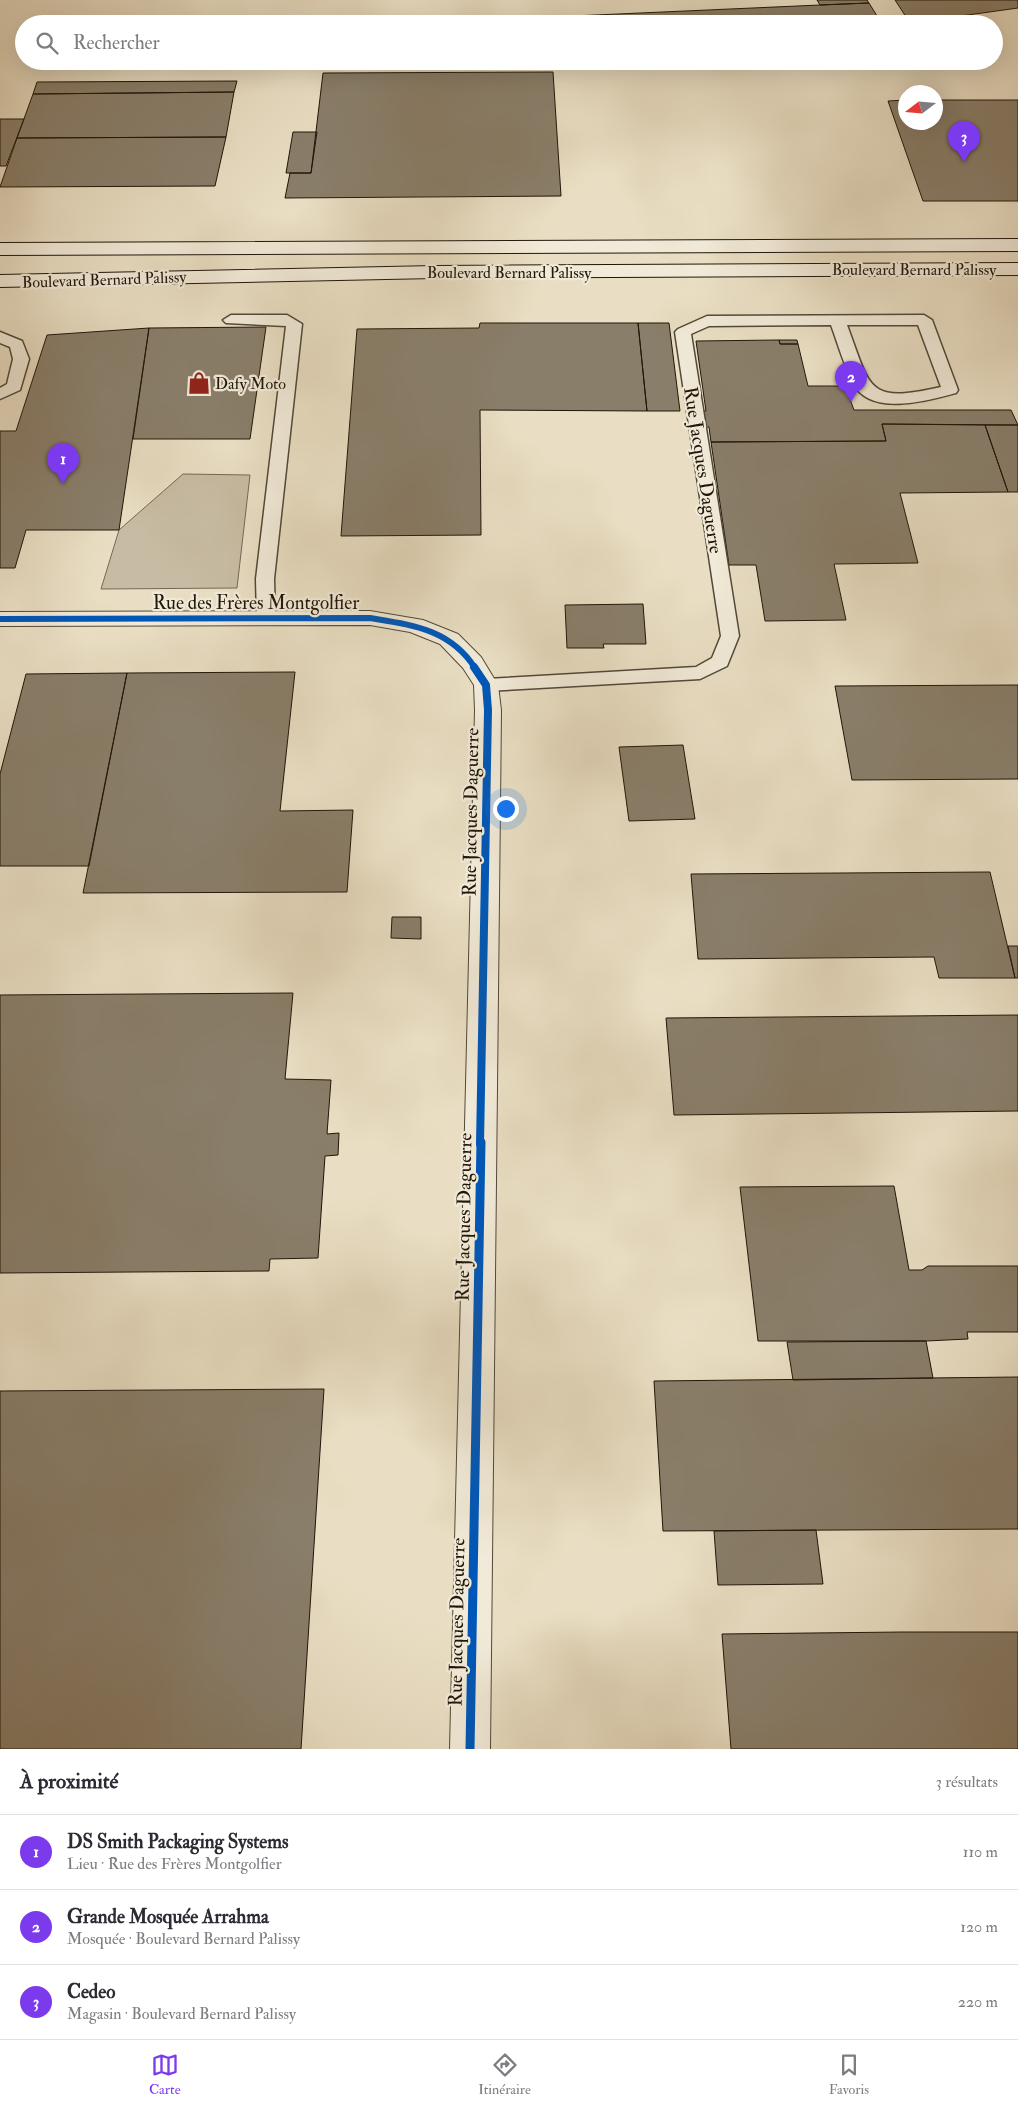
<!DOCTYPE html>
<html lang="fr">
<meta charset="utf-8">
<style>
body{margin:0;font-family:"IM FELL Double Pica",serif;background:#f7f7f7;color:#2b2b33}
.compass{position:absolute;left:898px;top:85px;width:45px;height:45px;border-radius:50%;background:#fff;box-shadow:0 5px 20px #0002;rotate:254deg}
.you{position:absolute;left:505px;top:808px;width:18px;height:18px;margin:-12px;border:4px solid #fff;border-radius:50%;background:#1a73e8;box-shadow:0 0 0 8px #1a73e833}
.badge{display:grid;place-items:center;width:32px;height:32px;border-radius:50%;background:#7c3aed;color:#fff;font-size:16px;font-weight:700}
.pin{position:absolute;translate:-50% -41px;filter:drop-shadow(0 1px 2px #0008)}
.pin::after{content:'';position:absolute;top:26px;width:18px;height:15px;background:inherit;clip-path:polygon(0 0,100% 0,50% 100%)}
.list{margin:0;padding:0;list-style:none}
h2{display:flex;justify-content:space-between;align-items:center;height:65px;margin:0;padding:0 20px;font-size:21px}
h2 small{font-size:16px;font-weight:400;color:#7c7c81}
.list li{display:grid;grid-template-columns:32px 1fr auto;gap:15px;align-items:center;box-sizing:border-box;height:75px;padding:0 20px;border-top:1px solid #e1e1e2}
.list b{display:block;font-size:19px;white-space:nowrap}
.list p{margin:0;font-size:16px;white-space:nowrap;color:#7c7c81}
.list em{font-size:16px;font-style:normal;color:#7c7c81}
.icon{flex:none;width:28px;height:28px;fill:none;stroke:currentColor;stroke-width:2;stroke-linecap:round;stroke-linejoin:round}
.map{position:relative;flex:none;width:1018px;height:1749px;overflow:hidden}
.search{position:absolute;background:#fff;box-shadow:0 5px 20px #0002;left:15px;right:15px;top:15px;height:55px;display:flex;align-items:center;gap:12px;box-sizing:border-box;padding:0 18px;border-radius:28px;color:#7c7c81;font-size:19px}
.sheet{height:290px;background:#fff}
nav{display:flex;justify-content:space-around;align-items:center;box-sizing:border-box;height:70px;border-top:1px solid #e1e1e2;background:#fff;font-size:14px;color:#7c7c81}
nav a{display:grid;justify-items:center;gap:2px}
nav .on{color:#7c3aed}
.map>svg:first-child{display:block}
</style>
<div class="map">
<svg width="1018" height="1749" viewBox="0 0 1018 1749">
<rect width="100%" height="100%" fill="#e9dec3"/>
<filter id="stains"><feTurbulence type="fractalNoise" baseFrequency=".004" numOctaves="4"/><feColorMatrix values="0 0 0 0 .2 0 0 0 0 .09 0 0 0 0 .02 0 0 0 .5 -.17"/></filter>
<radialGradient id="worn" r=".72"><stop offset=".6" stop-color="#630" stop-opacity="0"/><stop offset="1" stop-color="#630" stop-opacity=".3"/></radialGradient>
<path fill="#c7bca3" stroke="#746956" d="M 183,474 L 250,475 L 237,588 L 101,589 L 119,530 Z"/>
<path fill="#897e6a" stroke="#201609" d="M 817,0 L 867,0 L 869,3 L 820,5 Z
M 895,0 L 1018,0 L 1018,8 L 910,23 Z
M 869,3 L 882,24 L 416,23 L 820,5 Z
M 332,61 L 572,61 L 572,62 L 332,64 Z
M 553,72 L 561,196 L 285,198 L 290,173 L 311,173 L 323,73 Z
M 237,81 L 234,92 L 33,94 L 37,82 Z
M 234,92 L 226,137 L 17,138 L 33,94 Z
M 906,100 L 906,122 L 936,122 L 936,100 L 1018,100 L 1018,201 L 923,201 L 888,101 Z
M 0,119 L 24,119 L 6,166 L 0,166 Z
M 293,132 L 317,132 L 311,173 L 286,173 Z
M 226,137 L 215,186 L 0,187 L 17,138 Z
M 480,323 L 638,323 L 647,411 L 480,410 L 481,535 L 341,536 L 357,329 L 479,328 Z
M 638,323 L 669,323 L 680,411 L 647,411 Z
M 266,327 L 250,439 L 133,439 L 149,328 Z
M 149,328 L 119,530 L 26,530 L 15,568 L 0,568 L 0,431 L 16,431 L 47,335 Z
M 779,340 L 780,344 L 798,344 L 808,386 L 845,386 L 854,410 L 1011,410 L 1018,425 L 882,424 L 886,441 L 711,442 L 709,427 L 699,427 L 697,411 L 706,411 L 696,341 Z
M 779,340 L 797,340 L 798,344 L 780,344 Z
M 882,424 L 985,425 L 1008,492 L 900,493 L 918,563 L 834,564 L 846,620 L 765,621 L 756,565 L 729,565 L 711,442 L 886,441 Z
M 985,425 L 1018,425 L 1018,492 L 1008,492 Z
M 643,604 L 646,644 L 603,644 L 604,648 L 567,648 L 565,605 Z
M 295,672 L 280,811 L 353,810 L 347,892 L 83,893 L 127,673 Z
M 127,673 L 89,866 L 0,866 L 0,774 L 26,674 Z
M 1018,685 L 1018,779 L 852,780 L 835,686 Z
M 683,745 L 695,819 L 629,821 L 619,747 Z
M 990,872 L 1015,978 L 939,978 L 934,957 L 698,959 L 691,874 Z
M 392,917 L 421,917 L 421,939 L 391,938 Z
M 1008,946 L 1018,946 L 1018,978 L 1015,978 Z
M 293,993 L 285,1079 L 331,1080 L 327,1134 L 339,1133 L 338,1155 L 325,1156 L 318,1258 L 270,1259 L 269,1271 L 0,1273 L 0,995 Z
M 1018,1015 L 1018,1111 L 674,1115 L 666,1018 Z
M 894,1186 L 909,1270 L 922,1270 L 928,1266 L 1018,1266 L 1018,1332 L 967,1332 L 968,1339 L 926,1341 L 758,1341 L 740,1187 Z
M 926,1341 L 933,1378 L 793,1380 L 787,1342 Z
M 1018,1377 L 1018,1529 L 663,1531 L 654,1381 Z
M 324,1389 L 301,1749 L 0,1749 L 0,1391 Z
M 816,1530 L 823,1584 L 718,1585 L 714,1531 Z
M 902,1632 L 1018,1632 L 1018,1749 L 731,1749 L 722,1634 Z"/>
<g fill="none" stroke-linecap="round" stroke-linejoin="round">
<defs>
<path id="lane" d="M 231,315 L 287,315 L 302,324 L 274,579 L 275,618 L 273,622 L 259,622 L 257,618 L 256,579 L 286,326 L 226,323 L 223,320 Z
M 924,315 L 932,320 L 958,390 L 956,393 C 927,401 870,417 853,383 C 844,365 838,344 831,325 L 709,326 L 691,334 L 739,636 L 727,666 L 700,679 L 486,691 L 479,689 L 476,685 L 479,681 L 486,679 L 696,667 L 712,658 L 721,636 L 675,332 L 678,329 L 707,316 ZM 847,325 L 918,325 L 941,387 C 866,404 871,389 847,325 Z
M 0,332 L 22,341 L 29,359 L 20,390 L 0,399 L 0,388 L 7,384 L 13,359 L 10,347 L 0,343 Z"/>
<path id="street" d="M 370,611 L 423,620 L 458,634 L 481,657 L 498,685 L 501,710 L 490,1749 L 450,1749 L 475,710 L 474,685 L 463,668 L 440,644 L 410,632 L 370,625 L 0,626 L 0,612 Z"/>
<path id="secondary" d="M 1018,239 L 1018,251 L 0,255 L 0,243 Z
M 1018,263 L 1018,275 L 435,278 L 0,287 L 0,275 L 435,266 Z"/>
</defs>
<use href="#lane" stroke="#524838" stroke-width="3"/>
<use href="#street" stroke="#524838" stroke-width="2"/>
<use href="#secondary" stroke="#201609" stroke-width="2"/>
<use href="#lane" fill="#f1ead8" fill-rule="evenodd"/>
<use href="#street" fill="#f1ead8" fill-rule="evenodd"/>
<use href="#secondary" fill="#f1ead8" fill-rule="evenodd"/>
<defs>
<path id="cycleway-far2" d="M 0,619 L 370,618 C 412,625 450,629 475,668"/>
<path id="cycleway-far1" d="M 474,667 L 486,685 L 488,710 L 480,1144"/>
<path id="cycleway" d="M 470,1749 L 481,1142"/>
</defs>
<use href="#cycleway-far2" stroke="#f1ead8" stroke-width="9"/>
<use href="#cycleway-far1" stroke="#f1ead8" stroke-width="11"/>
<use href="#cycleway" stroke="#f1ead8" stroke-width="12"/>
<use href="#cycleway-far2" stroke="#0057b8" stroke-width="6"/>
<use href="#cycleway-far1" stroke="#0057b8" stroke-width="8"/>
<use href="#cycleway" stroke="#0057b8" stroke-width="9"/>
</g>
<defs>
<symbol id="shop-bare" viewBox="-9 -9 18 18"><path d="M-5-2.5h2.3a2.7 3.5 0 0 1 5.4 0H5L5.5 6h-11ZM-1.5-2.5h3a1.5 2.3 0 0 0-3 0Z" fill="#8f2418" stroke="#f1ead8" stroke-width="2.5" paint-order="stroke"/></symbol>
</defs>
<g fill-rule="evenodd">
<use href="#shop-bare" x="183" y="367" width="32" height="32"/>
</g>
<g text-anchor="middle" stroke-width="4.5" stroke-linejoin="round" paint-order="stroke">
<g font-size="16" fill="#201609" stroke="#f1ead8">
<text x="914" y="275">Boulevard Bernard Palissy</text>
<text x="509" y="278">Boulevard Bernard Palissy</text>
<text transform="translate(104 279) rotate(-2)" y="6">Boulevard Bernard Palissy</text>
</g>
<g font-size="16" fill="#201609" stroke="#f1ead8" text-anchor="start">
<text x="215" y="389">Dafy Moto</text>
</g>
<g font-size="19" fill="#201609" stroke="#f1ead8">
<text transform="translate(704 470) rotate(81)" y="7">Rue Jacques Daguerre</text>
<text x="256" y="609">Rue des Frères Montgolfier</text>
<text transform="translate(470 812) rotate(-89)" y="7">Rue Jacques Daguerre</text>
<text transform="translate(463 1217) rotate(-89)" y="7">Rue Jacques Daguerre</text>
<text transform="translate(456 1622) rotate(-89)" y="7">Rue Jacques Daguerre</text>
</g>
</g>
<rect width="100%" height="100%" filter="url(#stains)"/>
<rect width="100%" height="100%" fill="url(#worn)"/>
</svg>
<svg class="compass" viewBox="-18 -18 36 36"><path d="M0-13l5 13h-10z" fill="#e53935"/><path d="M0 13l5-13h-10z" fill="#7c7c81"/></svg>
<div class="you"></div>
<div class="pin badge" style="left:63px;top:484px">1</div>
<div class="pin badge" style="left:851px;top:402px">2</div>
<div class="pin badge" style="left:964px;top:162px">3</div>
<div class="search"><svg class="icon" aria-label="search" viewBox="0 0 24 24"><circle cx="10" cy="10" r="6"/><path d="M15 15l6 6"/></svg>Rechercher</div>
</div>
<section class="sheet">
<h2>À proximité<small>3 résultats</small></h2>
<ul class="list">
<li><span class="badge">1</span><div><b>DS Smith Packaging Systems</b><p>Lieu · Rue des Frères Montgolfier</p></div><em>110 m</em></li>
<li><span class="badge">2</span><div><b>Grande Mosquée Arrahma</b><p>Mosquée · Boulevard Bernard Palissy</p></div><em>120 m</em></li>
<li><span class="badge">3</span><div><b>Cedeo</b><p>Magasin · Boulevard Bernard Palissy</p></div><em>220 m</em></li>
</ul>
</section>
<nav>
<a class="on"><svg class="icon" aria-label="map" viewBox="0 0 24 24"><path d="M3 6l6-2 6 2 6-2v14l-6 2-6-2-6 2zM9 4v14M15 6v14"/></svg>Carte</a>
<a><svg class="icon" aria-label="directions" viewBox="0 0 24 24"><path d="M12 3l9 9-9 9-9-9zM9 14v-3h6M13 9l2 2-2 2"/></svg>Itinéraire</a>
<a><svg class="icon" aria-label="saved" viewBox="0 0 24 24"><path d="M7 4h10v16l-5-4-5 4z"/></svg>Favoris</a>
</nav>
